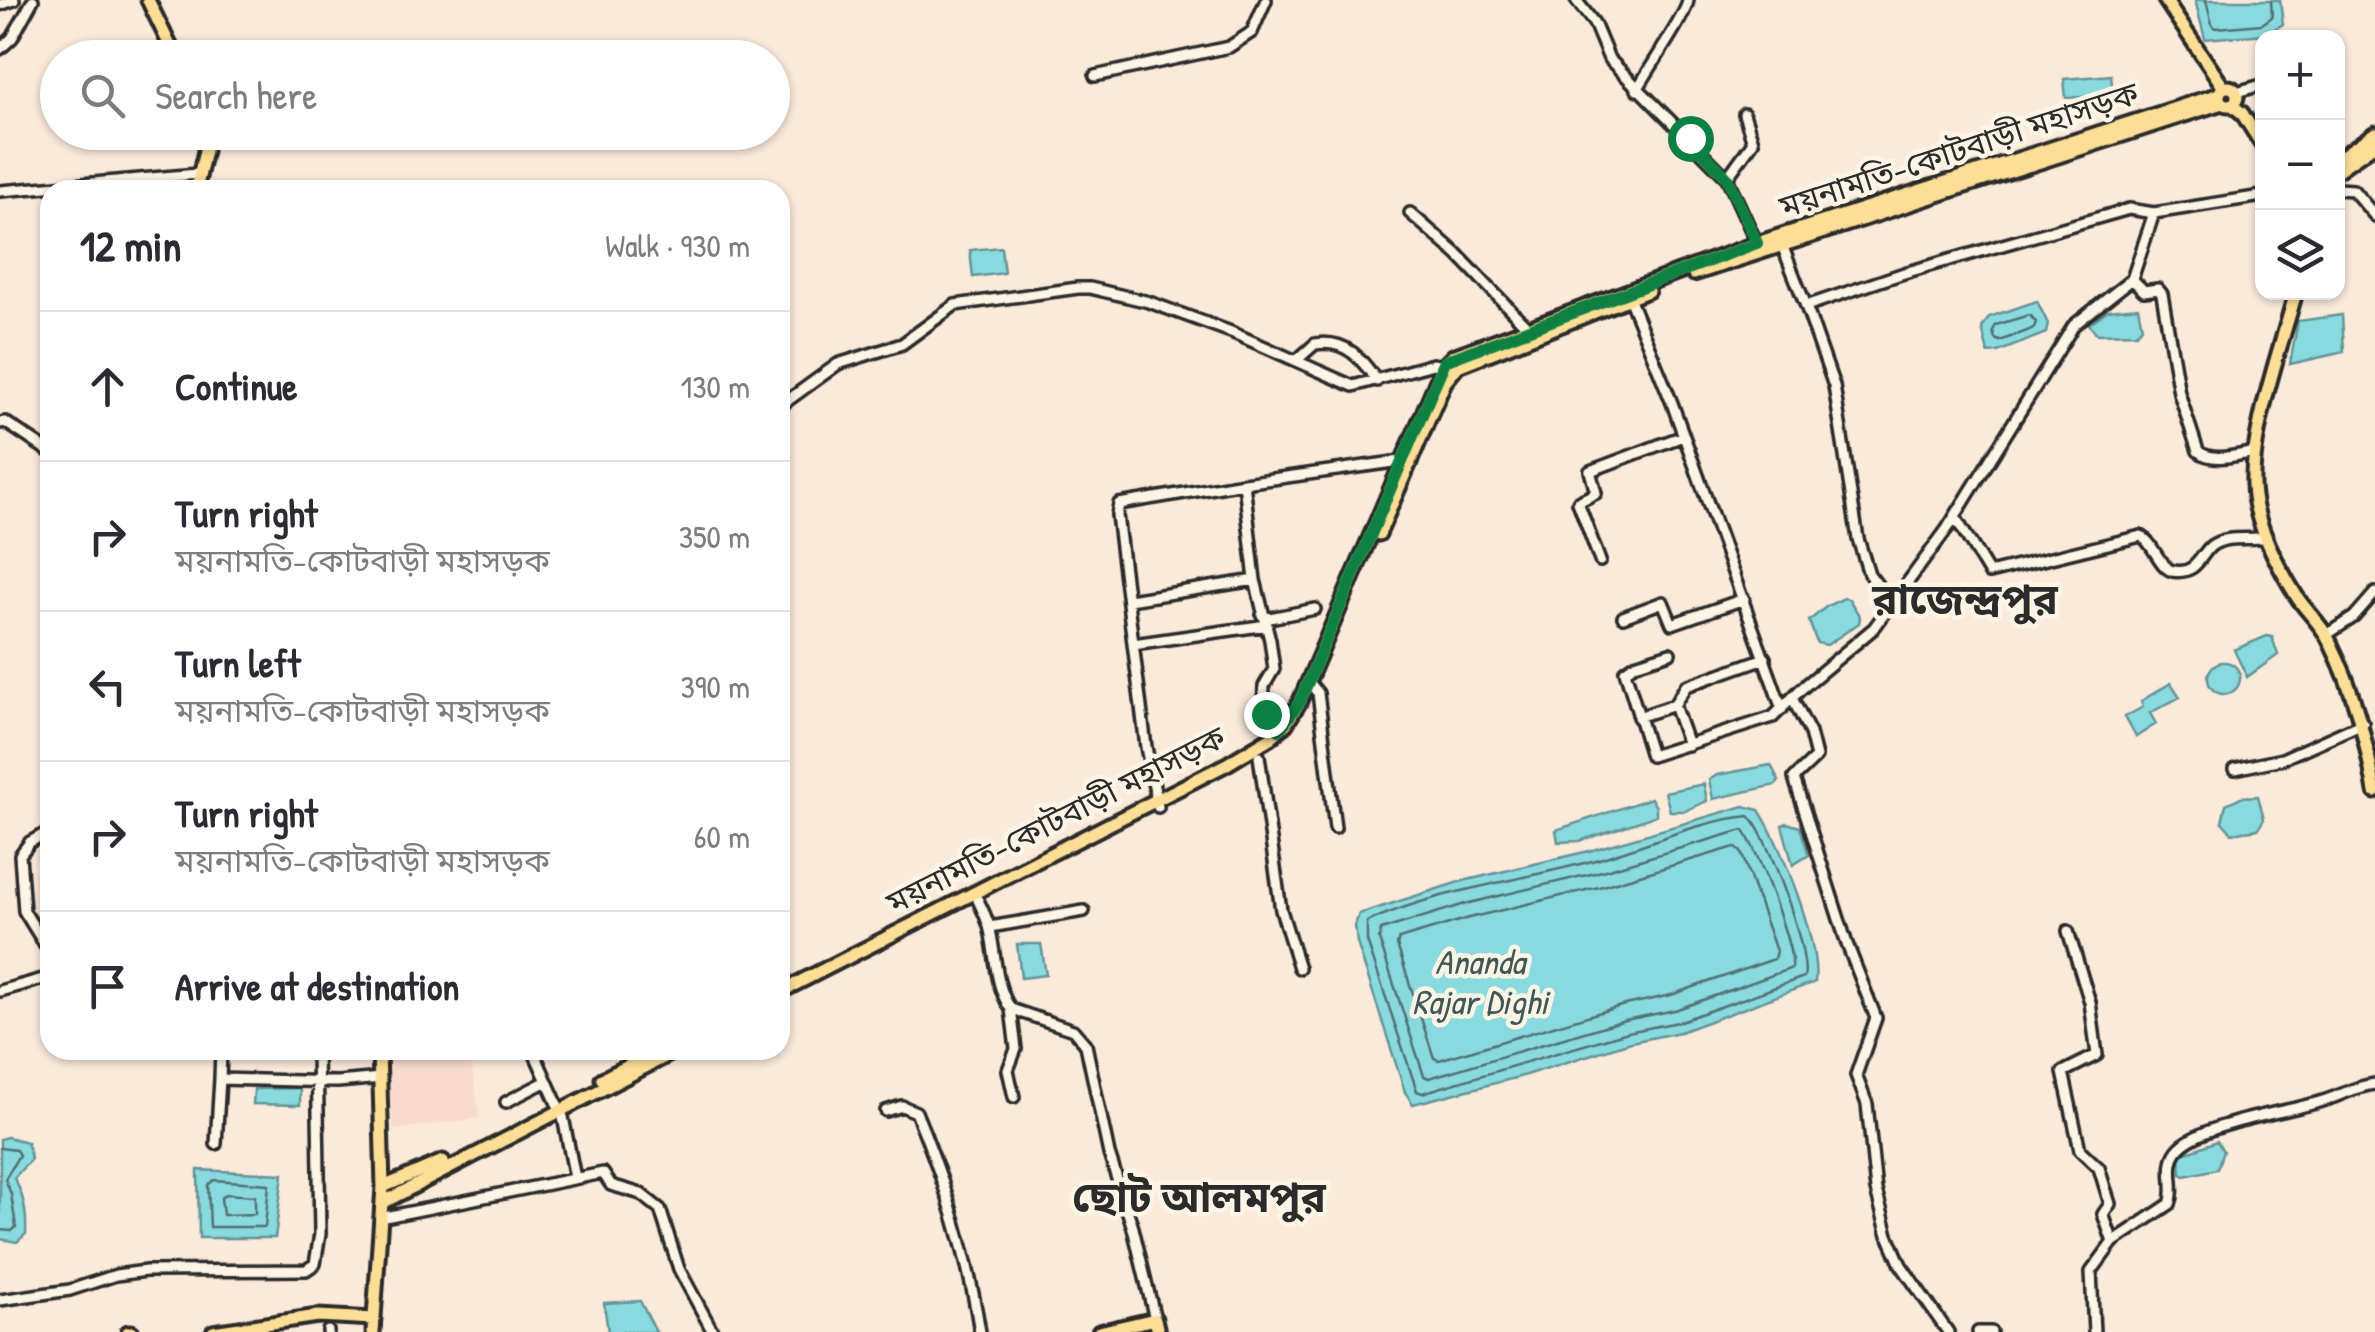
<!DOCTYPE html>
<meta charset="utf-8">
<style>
body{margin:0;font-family:"Patrick Hand","Noto Sans Bengali",sans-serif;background:#f7f7f7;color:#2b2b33}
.controls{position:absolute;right:30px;top:30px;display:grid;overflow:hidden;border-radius:20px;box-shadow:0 2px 8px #0004}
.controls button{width:90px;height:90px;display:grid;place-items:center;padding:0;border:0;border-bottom:2px solid #e1e1e2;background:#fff;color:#2b2b33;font:50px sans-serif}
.stop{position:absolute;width:30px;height:30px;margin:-22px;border:8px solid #0b8043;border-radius:50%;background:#fff}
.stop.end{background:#0b8043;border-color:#fff;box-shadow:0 2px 10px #0008}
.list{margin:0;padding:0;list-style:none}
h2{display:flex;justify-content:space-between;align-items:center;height:130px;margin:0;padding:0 40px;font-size:42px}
h2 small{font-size:32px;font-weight:400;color:#7c7c81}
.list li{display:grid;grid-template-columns:65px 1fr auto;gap:30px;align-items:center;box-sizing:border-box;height:150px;padding:0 40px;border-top:2px solid #e1e1e2}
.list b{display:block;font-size:38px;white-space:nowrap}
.list p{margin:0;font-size:32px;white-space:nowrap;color:#7c7c81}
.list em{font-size:32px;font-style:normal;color:#7c7c81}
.icon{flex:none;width:55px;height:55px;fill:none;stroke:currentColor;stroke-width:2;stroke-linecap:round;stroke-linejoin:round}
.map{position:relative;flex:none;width:2375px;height:1332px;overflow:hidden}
.search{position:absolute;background:#fff;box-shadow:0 2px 8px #0004;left:40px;top:40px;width:750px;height:110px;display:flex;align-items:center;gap:25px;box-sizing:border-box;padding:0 35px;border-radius:55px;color:#7c7c81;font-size:38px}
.panel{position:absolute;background:#fff;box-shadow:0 2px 8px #0004;left:40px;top:180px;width:750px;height:880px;border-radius:30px}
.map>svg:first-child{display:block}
</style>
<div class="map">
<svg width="2375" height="1332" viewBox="0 0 2375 1332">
<rect width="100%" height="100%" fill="#fbe9da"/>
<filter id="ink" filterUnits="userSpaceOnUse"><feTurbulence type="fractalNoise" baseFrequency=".01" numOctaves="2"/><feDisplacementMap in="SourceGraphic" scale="20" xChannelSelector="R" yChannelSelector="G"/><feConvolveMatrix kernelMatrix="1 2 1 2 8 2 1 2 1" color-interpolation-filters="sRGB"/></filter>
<g filter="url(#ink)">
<path fill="#f9dbcd" d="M 387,1050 L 469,1050 L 480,1118 L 393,1130 Z"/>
<path fill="#89dadf" stroke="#639497" stroke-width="2.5" d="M 2195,0 L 2280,0 L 2283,24 L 2266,34 L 2205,39 Z
M 2111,75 L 2113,95 L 2066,98 L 2064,79 Z
M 1001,247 L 1004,273 L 973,277 L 970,250 Z
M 2037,301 L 2048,324 L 2046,333 L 1998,352 L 1988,353 L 1982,328 L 1989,317 Z
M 2138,307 L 2142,327 L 2136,333 L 2097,334 L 2089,324 L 2108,310 Z
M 2342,315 L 2344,352 L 2290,364 L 2298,321 Z
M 1844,598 L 1849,599 L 1860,617 L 1859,623 L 1827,645 L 1817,643 L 1809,621 L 1827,606 Z
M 2267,636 L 2272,637 L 2278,655 L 2247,677 L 2234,650 Z
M2208 678a16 16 0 1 1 32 0a16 16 0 1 1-32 0Z
M 2171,683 L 2180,697 L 2150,713 L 2156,724 L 2136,737 L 2125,717 L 2143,707 L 2141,701 Z
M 1771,765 L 1779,781 L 1776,785 L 1713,799 L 1709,780 L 1717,775 Z
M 1704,784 L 1707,801 L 1685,811 L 1670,811 L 1665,792 Z
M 2258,796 L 2264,819 L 2258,829 L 2232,833 L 2222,822 L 2226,804 L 2241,797 Z
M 1651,798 L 1656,807 L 1656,815 L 1646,819 L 1580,841 L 1558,842 L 1556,830 Z
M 1744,806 L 1759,810 C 1781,844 1820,942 1815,982 L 1680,1032 L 1631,1042 L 1519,1077 L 1413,1104 L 1405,1092 L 1357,943 L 1355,925 L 1359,914 L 1459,882 L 1589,851 Z
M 1787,823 L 1800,827 L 1809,855 L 1793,865 L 1782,825 Z
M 1017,944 L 1041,944 L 1046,975 L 1021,978 Z
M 300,1088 L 300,1105 L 253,1104 L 254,1089 Z
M 7,1137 L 27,1142 L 31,1159 L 14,1178 C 24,1195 27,1214 26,1234 L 17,1242 L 0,1239 L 0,1139 Z
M 2217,1141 L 2223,1151 L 2217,1169 L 2185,1176 L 2181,1174 L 2180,1155 Z
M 198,1170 L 283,1174 L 275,1238 L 199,1238 Z
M 640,1301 L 656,1332 L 608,1332 L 604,1303 Z"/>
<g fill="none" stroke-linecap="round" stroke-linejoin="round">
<path stroke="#517173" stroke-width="2.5" d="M 2206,0 L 2212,25 L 2216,28 L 2262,24 L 2272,17 L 2271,0
M 2029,315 L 2036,322 L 2034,328 L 2000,341 L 1995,339 L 1993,331 L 1996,325 Z
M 1749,816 C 1767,832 1811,955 1804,977 L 1678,1022 L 1628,1032 L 1422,1093 L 1417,1091 L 1367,941 L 1367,922 C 1438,890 1518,881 1592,861 C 1644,847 1696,821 1749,816 Z
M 1743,830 C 1756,844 1795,950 1792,968 L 1675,1010 L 1625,1020 L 1429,1078 L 1424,1076 L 1379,939 L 1381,930 L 1465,904 L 1595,873 Z
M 1735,847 L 1741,852 L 1776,951 L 1774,959 L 1671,995 L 1621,1006 L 1439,1060 L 1434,1058 L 1397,945 L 1399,939 L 1469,918 L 1599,887 Z
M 0,1148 L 16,1150 L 19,1155 L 5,1179 L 11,1194 L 16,1227 L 12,1231 L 0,1230
M 214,1180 L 269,1184 L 265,1227 L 210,1227 L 208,1185 Z
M 226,1194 L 255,1196 L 255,1214 L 223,1215 L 221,1198 Z"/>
<defs>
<path id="minor" d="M 1576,0 L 1594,23 L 1609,59 L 1727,178 L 1759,248
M 0,5 L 14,0
M 0,49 L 12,38 L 33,0
M 1095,76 L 1229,47 L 1252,32 L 1266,0
M 1637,90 C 1646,73 1688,12 1688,0
M 2236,92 L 2262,85
M 1727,178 L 1753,142 L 1744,114
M 2338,189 L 2353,190 L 2375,216
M 0,191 L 198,174
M 1410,213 L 1457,254 L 1529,329
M 1782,245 L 1806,306 L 1904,273 L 2129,209 L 2154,213
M 2132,279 L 2144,291 L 2158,289 L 2162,294 L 2179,393 L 2198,451 C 2212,463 2237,455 2255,452
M 1629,298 L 1672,403 L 1782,709
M 1806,306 L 1834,386 L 1858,539 L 1869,574 L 1892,604
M 1298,359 L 1315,344 C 1346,339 1361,358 1377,381
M 780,406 L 838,364 L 902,344 L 955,305 L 1078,288 L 1090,288 L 1149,302 L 1231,332 L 1353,386 L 1433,364 L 1443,366 L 1447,371
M 0,423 L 5,422 L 50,452
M 1244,483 L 1255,580 L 1270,640 L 1274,669 L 1264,686 L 1263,709 L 1279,730
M 1955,517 L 1989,573 L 2141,536 C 2153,542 2160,569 2173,571 C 2197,575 2201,554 2211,546 C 2227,534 2249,541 2266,537
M 1600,561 L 1578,502 L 1596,493 L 1590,471 L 1683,436
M 1129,600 L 1255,580
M 1262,615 L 1270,618 L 1315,609
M 1623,617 L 1663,602 L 1672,624 L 1744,599
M 2326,635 L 2354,617 L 2375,593
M 1133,644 L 1267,625
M 1670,653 L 1635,664 L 1625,671 L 1651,756 L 1773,717 L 1800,690 L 1874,628 L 1947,529 L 2074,325 L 2132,279 L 2154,213 L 2262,196
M 1308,681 L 1318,693 L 1335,828
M 1792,698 L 1810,733 L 1816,757 L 1794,778 L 1847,944 L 1876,1018 L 1856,1075 L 1867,1104 L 1876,1190 L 1888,1235 L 1901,1265 L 1948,1332
M 1674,705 L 1686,686 L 1765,658
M 1638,717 L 1674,705 L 1688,745
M 1259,756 L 1281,910 L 1299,968
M 2235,769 L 2282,759 L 2363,723
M 1158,807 L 1146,747 L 1117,515 L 1119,504 L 1244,483 L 1401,461 L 1405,464
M 50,831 L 30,842 L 20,855 L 24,911 L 50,953
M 978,900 C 982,909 988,920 990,930 C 996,956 995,987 1011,1009 L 1073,1030 L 1086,1045 L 1109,1154 L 1133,1228 L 1155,1319
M 990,927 L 1084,911
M 2068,931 L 2090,1002 L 2097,1055 L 2063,1072 L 2080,1150 L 2099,1168 L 2110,1204 L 2103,1214 L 2113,1242
M 0,991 L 50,977
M 1011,1009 L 1016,1049 L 1008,1070 L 1014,1097
M 221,1050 L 220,1079 L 338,1082 L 381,1078
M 533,1050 L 563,1117 L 575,1178
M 506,1102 L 547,1081
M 886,1111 L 902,1106 L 916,1112 C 946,1184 968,1255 980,1332
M 216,1144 L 220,1079
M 380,1218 L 603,1173 L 611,1185 L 641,1194 L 660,1209 L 679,1269 L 713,1332
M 0,1300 L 70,1290 L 116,1275 L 146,1271 L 306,1270 L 315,1264 L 320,1234 L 317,1050
M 328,1332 L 328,1331
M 1978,1332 L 1991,1332
M 2094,1332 L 2091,1272 L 2113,1242 L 2170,1204 C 2177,1187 2165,1167 2177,1151 C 2198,1123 2289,1112 2323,1101 C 2342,1095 2356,1086 2375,1084"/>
<path id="major" d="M 148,0 L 176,58
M 2165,0 L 2224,88
M2219 96a9 9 0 1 1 18 0a9 9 0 1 1-18 0Z
M 2232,105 L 2242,113 L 2262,145
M 2338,159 L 2375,133
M 2338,170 L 2375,144
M 196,190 L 205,151 L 205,132
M 1694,274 L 2222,103
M 2296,292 C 2281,347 2251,430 2253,485 C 2254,523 2278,566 2297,597 C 2307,612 2321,624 2329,640 C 2354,690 2366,738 2375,792
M 1379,534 L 1445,382 L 1458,366 L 1648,291
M 780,992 L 1227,764 L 1270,738 L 1286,724 L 1299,703 L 1443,366 L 1453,356 L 1757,243 L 2219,94
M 602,1079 L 661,1050
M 383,1187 L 443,1161
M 382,1203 L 678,1050
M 128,1332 L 132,1332
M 213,1332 L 318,1316 L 374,1319
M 373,1332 L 383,1187 L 379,1050
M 1099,1332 L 1155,1319 L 1158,1332"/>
</defs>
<use href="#minor" stroke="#2b2b2b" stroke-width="16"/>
<use href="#major" stroke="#2b2b2b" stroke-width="19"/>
<use href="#minor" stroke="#fcf5e5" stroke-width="9"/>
<use href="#major" stroke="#fdde96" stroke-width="11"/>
</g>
</g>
<g fill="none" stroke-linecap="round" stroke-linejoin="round" filter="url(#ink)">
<path stroke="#0b8043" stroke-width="12" d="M 1266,714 L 1279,730 L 1299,703 L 1445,361 L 1757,243 L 1727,178 L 1690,138"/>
</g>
<g text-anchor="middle" stroke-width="9" stroke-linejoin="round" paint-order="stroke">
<g font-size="32" fill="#2b2b2b" stroke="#fcf5e5">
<text transform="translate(1959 150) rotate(-18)" y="11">ময়নামতি–কোটবাড়ী মহাসড়ক</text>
<text transform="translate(1056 820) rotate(-27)" y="11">ময়নামতি–কোটবাড়ী মহাসড়ক</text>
</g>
<g font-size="35" font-style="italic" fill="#425758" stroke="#fcf5e5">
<text x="1480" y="974">Ananda<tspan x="1480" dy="40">Rajar Dighi</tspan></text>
</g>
<g font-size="42" font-weight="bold" fill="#2b2b2b" stroke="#fcf5e5">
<text x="1965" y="614">রাজেন্দ্রপুর</text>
<text x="1199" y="1212">ছোট আলমপুর</text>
</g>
</g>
</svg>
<div class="controls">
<button>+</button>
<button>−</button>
<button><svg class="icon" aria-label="layers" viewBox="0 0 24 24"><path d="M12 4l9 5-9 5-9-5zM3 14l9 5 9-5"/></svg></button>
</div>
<div class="stop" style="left:1690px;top:138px"></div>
<div class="stop end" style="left:1266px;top:714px"></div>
<div class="search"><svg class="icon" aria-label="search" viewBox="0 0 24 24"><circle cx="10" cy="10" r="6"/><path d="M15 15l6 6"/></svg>Search here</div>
<section class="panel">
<h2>12 min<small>Walk · 930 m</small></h2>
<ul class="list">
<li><svg class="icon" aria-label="ahead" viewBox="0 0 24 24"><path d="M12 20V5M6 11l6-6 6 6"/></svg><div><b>Continue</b></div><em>130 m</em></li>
<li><svg class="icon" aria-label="right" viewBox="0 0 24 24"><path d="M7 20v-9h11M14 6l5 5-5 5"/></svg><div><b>Turn right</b><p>ময়নামতি–কোটবাড়ী মহাসড়ক</p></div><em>350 m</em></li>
<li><svg class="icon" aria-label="left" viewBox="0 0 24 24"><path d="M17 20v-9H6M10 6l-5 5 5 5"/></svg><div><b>Turn left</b><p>ময়নামতি–কোটবাড়ী মহাসড়ক</p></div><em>390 m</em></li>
<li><svg class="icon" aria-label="right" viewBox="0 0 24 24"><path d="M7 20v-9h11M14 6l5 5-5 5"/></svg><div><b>Turn right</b><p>ময়নামতি–কোটবাড়ী মহাসড়ক</p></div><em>60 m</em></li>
<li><svg class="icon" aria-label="arrive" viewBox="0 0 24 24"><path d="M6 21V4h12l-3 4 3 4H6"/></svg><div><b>Arrive at destination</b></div></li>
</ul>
</section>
</div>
